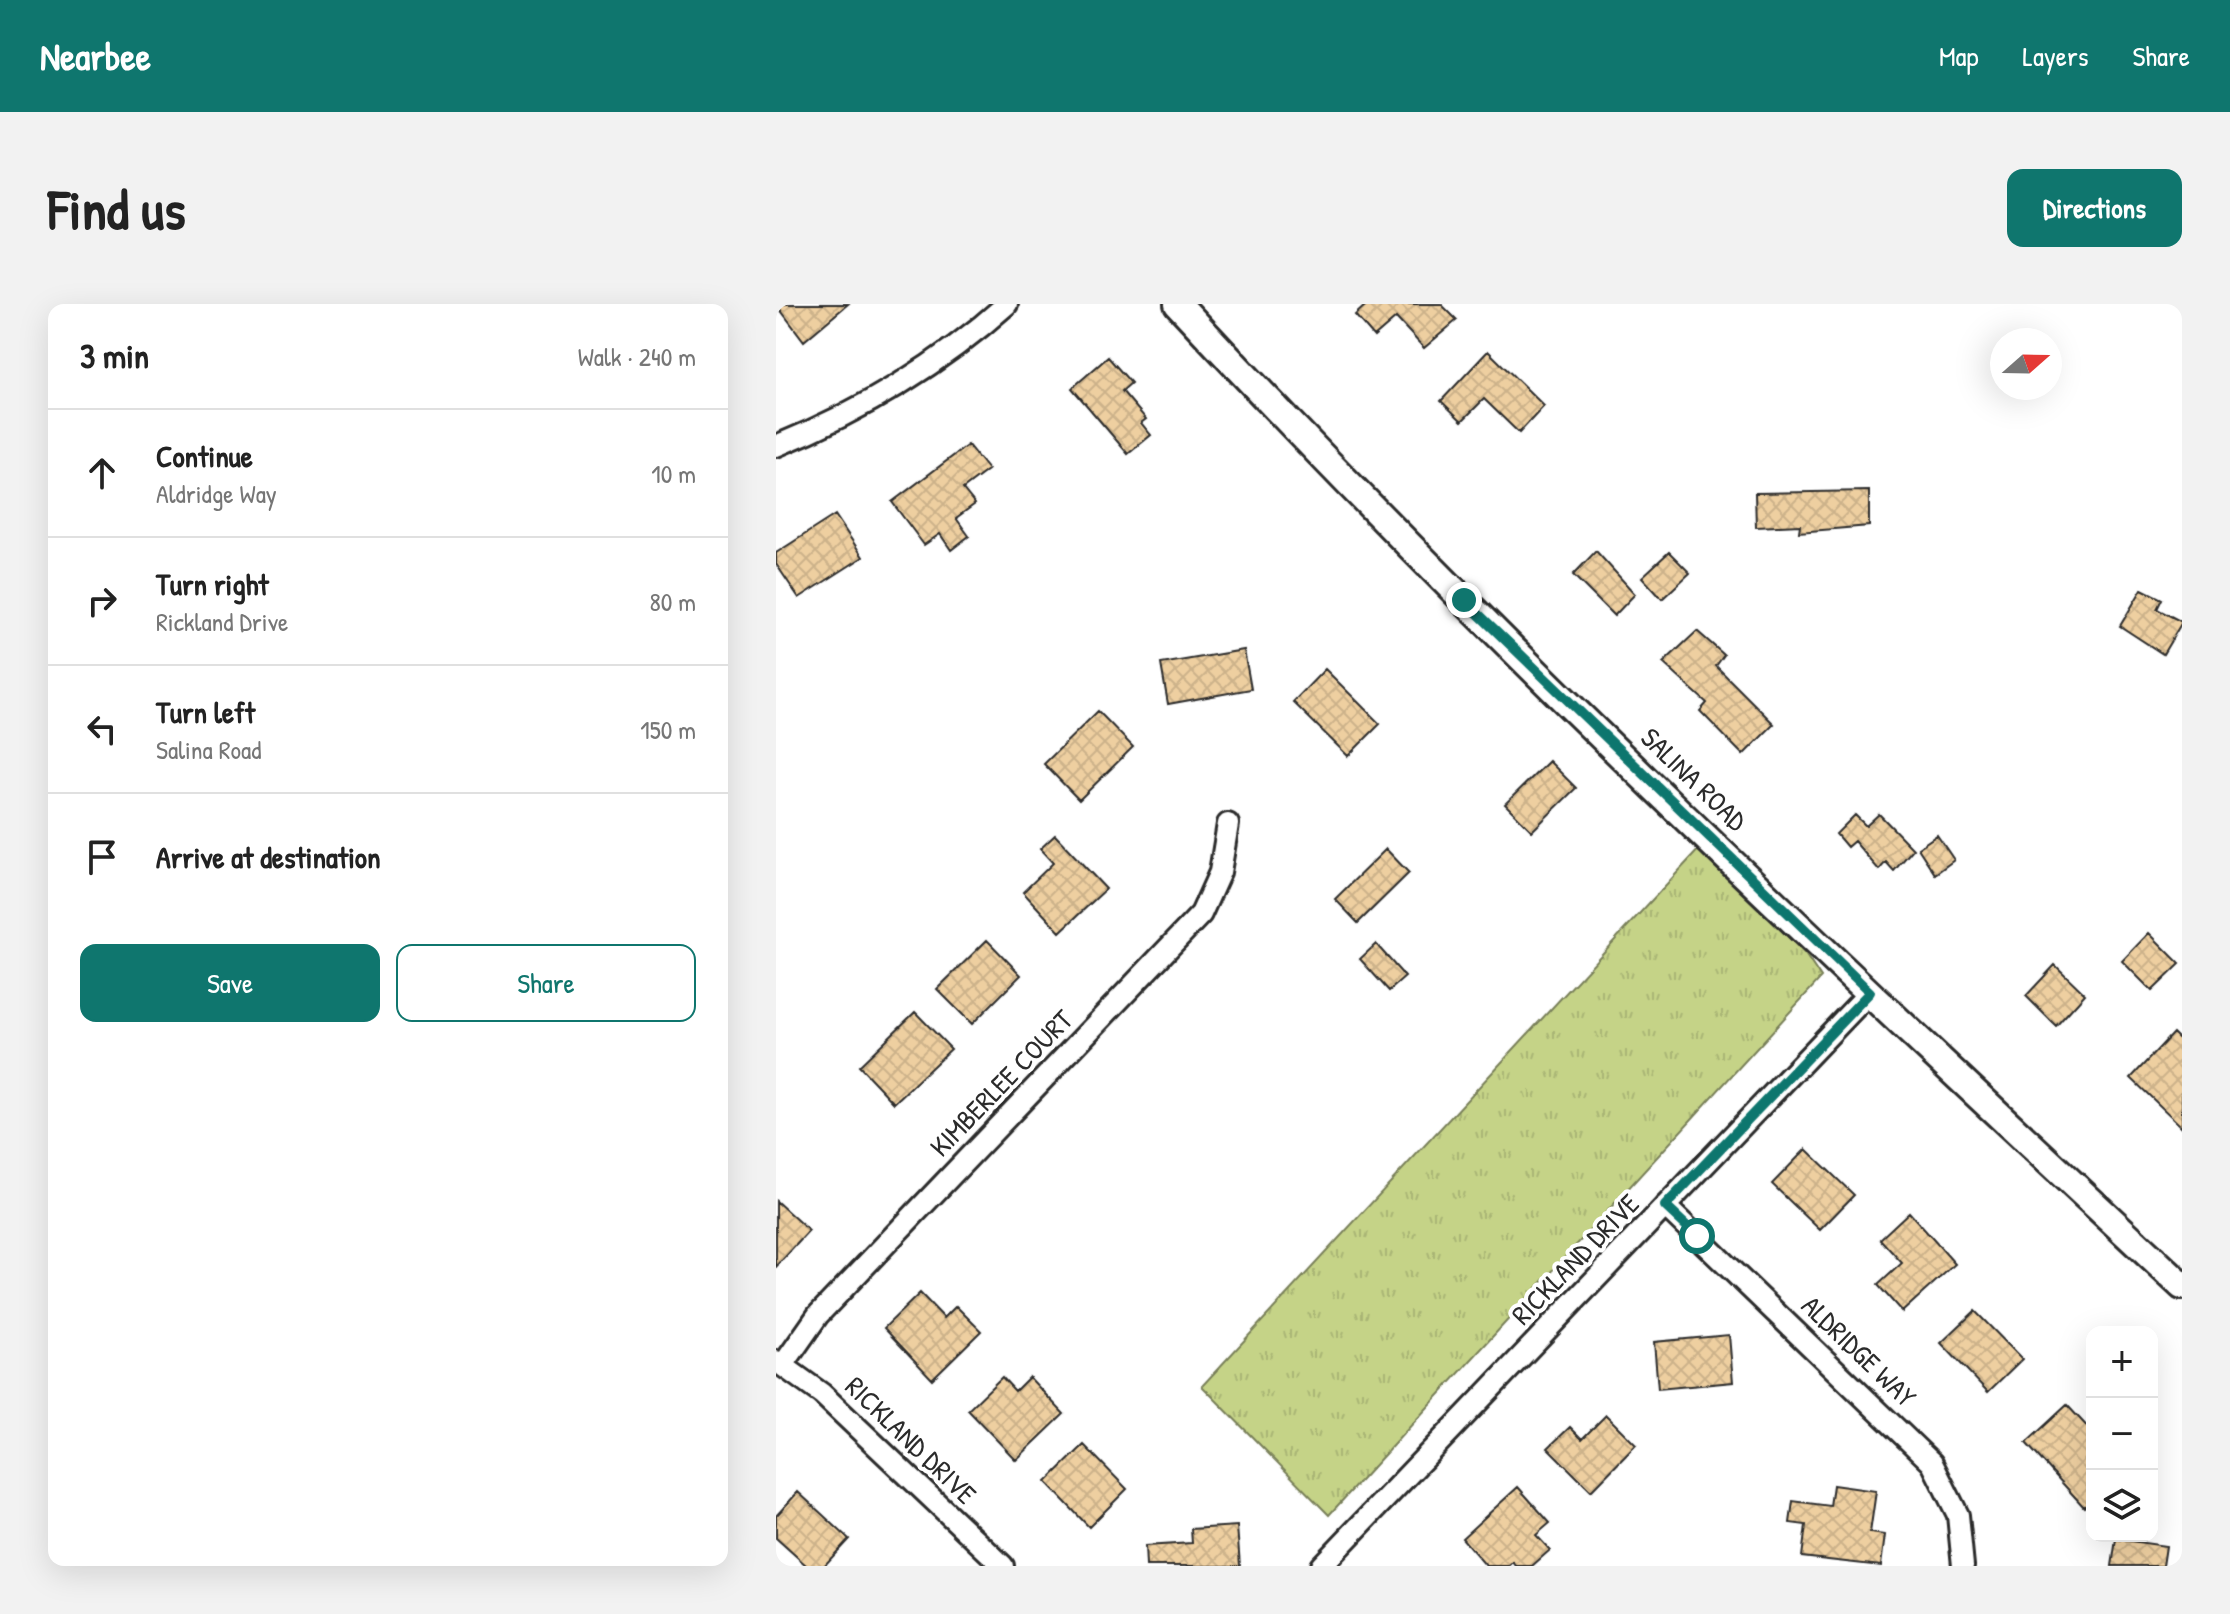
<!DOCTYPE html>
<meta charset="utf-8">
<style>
body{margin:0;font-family:"Patrick Hand",sans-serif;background:#f2f2f2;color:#222}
.controls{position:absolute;right:24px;bottom:24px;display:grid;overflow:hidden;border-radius:16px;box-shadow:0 8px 32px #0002}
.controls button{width:72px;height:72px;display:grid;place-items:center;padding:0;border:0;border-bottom:2px solid #e0e0e0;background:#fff;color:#222;font:40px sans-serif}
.compass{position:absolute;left:1214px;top:24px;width:72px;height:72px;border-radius:50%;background:#fff;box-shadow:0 8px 32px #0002;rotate:70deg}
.stop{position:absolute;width:24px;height:24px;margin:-18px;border:6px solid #0f766e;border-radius:50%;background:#fff}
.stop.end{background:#0f766e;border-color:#fff;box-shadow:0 2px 8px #0008}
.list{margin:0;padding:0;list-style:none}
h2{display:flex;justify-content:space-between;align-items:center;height:104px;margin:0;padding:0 32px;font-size:34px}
h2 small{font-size:26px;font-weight:400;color:#767676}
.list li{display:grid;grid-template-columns:52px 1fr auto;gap:24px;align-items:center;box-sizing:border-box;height:128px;padding:0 32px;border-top:2px solid #e0e0e0}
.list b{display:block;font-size:30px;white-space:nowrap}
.list p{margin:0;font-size:26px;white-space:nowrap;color:#767676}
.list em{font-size:26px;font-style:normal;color:#767676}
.actions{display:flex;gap:16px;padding:24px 32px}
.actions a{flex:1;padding:18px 0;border:2px solid #0f766e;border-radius:16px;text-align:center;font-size:28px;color:#0f766e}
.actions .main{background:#0f766e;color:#fff}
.icon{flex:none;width:44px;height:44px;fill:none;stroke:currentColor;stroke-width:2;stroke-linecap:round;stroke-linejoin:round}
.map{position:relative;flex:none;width:1406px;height:1262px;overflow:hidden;border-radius:16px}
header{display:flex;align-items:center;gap:48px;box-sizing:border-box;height:112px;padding:0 40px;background:#0f766e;color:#fff}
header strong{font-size:38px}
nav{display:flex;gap:44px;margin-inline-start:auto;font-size:28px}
.intro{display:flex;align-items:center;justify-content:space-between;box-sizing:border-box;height:192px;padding:0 48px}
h1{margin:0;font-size:56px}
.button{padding:20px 36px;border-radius:16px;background:#0f766e;color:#fff;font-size:28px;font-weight:700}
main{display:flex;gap:48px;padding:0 48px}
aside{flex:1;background:#fff;border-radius:16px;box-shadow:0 8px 32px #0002}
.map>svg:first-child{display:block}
</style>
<header>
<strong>Nearbee</strong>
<nav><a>Map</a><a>Layers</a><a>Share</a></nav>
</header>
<div class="intro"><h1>Find us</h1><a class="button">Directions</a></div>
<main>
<aside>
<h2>3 min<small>Walk · 240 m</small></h2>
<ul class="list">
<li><svg class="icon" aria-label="ahead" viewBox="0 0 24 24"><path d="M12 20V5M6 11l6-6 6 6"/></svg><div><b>Continue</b><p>Aldridge Way</p></div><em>10 m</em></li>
<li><svg class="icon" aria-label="right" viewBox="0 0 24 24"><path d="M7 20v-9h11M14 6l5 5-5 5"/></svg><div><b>Turn right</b><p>Rickland Drive</p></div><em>80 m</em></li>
<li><svg class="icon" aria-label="left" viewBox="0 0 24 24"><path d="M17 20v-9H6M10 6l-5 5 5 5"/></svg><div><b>Turn left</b><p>Salina Road</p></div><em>150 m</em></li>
<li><svg class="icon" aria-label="arrive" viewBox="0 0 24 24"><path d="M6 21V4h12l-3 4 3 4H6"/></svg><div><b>Arrive at destination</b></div></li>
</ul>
<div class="actions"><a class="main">Save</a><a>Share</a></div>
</aside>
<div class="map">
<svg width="1406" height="1262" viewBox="0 0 1406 1262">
<defs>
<pattern id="grass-tufts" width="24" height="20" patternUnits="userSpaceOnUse" patternTransform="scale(2)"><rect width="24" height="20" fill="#c5d387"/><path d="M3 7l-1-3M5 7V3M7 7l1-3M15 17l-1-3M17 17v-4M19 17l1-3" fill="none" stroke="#a9b575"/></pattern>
<pattern id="building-cross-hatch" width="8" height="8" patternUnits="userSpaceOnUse" patternTransform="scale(2)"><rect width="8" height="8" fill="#eecfa0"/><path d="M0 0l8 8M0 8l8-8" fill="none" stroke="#ccb28a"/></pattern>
</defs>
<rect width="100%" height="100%" fill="#fff"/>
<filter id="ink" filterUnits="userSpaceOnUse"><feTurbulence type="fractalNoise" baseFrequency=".0125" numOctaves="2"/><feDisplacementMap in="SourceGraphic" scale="16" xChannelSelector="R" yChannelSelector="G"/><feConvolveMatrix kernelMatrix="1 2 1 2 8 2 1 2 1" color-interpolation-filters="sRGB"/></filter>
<g filter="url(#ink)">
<path fill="url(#grass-tufts)" stroke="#787f59" stroke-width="2" d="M 925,543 L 1029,650 L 1045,674 L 553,1211 L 426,1082 Z"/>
<path fill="url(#building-cross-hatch)" stroke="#2b2b2b" stroke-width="2" d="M 0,0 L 72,0 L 28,37 Z
M 591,0 L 665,0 L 681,16 L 648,44 L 620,14 L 598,33 L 579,11 Z
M 712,47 L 768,102 L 743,129 L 708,95 L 686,117 L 665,97 Z
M 332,53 L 355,79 L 346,87 L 370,115 L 365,119 L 375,131 L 352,150 L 296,84 Z
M 192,141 L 212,166 L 187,185 L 199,200 L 180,214 L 193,232 L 175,246 L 164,230 L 148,241 L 116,198 Z
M 1093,187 L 1093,222 L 1023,228 L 1024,221 L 980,223 L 979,189 Z
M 59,211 L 87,253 L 23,294 L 0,260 L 0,249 Z
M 820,247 L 859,290 L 838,312 L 797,271 Z
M 893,248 L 914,269 L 886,295 L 866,273 Z
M 1366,285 L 1386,295 L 1381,305 L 1406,318 L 1387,350 L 1344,322 Z
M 921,327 L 948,351 L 940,362 L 998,420 L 967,451 L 924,407 L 931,399 L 887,359 Z
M 468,346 L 475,385 L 392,400 L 385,360 Z
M 549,365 L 604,420 L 572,452 L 517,398 Z
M 322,407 L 357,443 L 303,496 L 268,460 Z
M 773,457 L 800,484 L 756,527 L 729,500 Z
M 1103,510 L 1137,545 L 1118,567 L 1110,558 L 1103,566 L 1078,537 L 1071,543 L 1060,530 L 1079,511 L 1090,522 Z
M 279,531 L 330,585 L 284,628 L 247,588 L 277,559 L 264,545 Z
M 1161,531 L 1178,556 L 1159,570 L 1142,544 Z
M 610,545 L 633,569 L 582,619 L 559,595 Z
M 1373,629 L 1404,660 L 1376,687 L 1346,657 Z
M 211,636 L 245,671 L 196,720 L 161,685 Z
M 600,640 L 629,673 L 613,687 L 584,655 Z
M 1279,661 L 1309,690 L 1280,722 L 1250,692 Z
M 139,708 L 175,745 L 118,799 L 83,762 Z
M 1397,729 L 1406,738 L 1406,823 L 1355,774 Z
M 1030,845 L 1078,891 L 1044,926 L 996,880 Z
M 0,897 L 33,927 L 0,963 Z
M 1133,908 L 1179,960 L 1126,1008 L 1102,981 L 1126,959 L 1104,935 Z
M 144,989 L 168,1014 L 180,1002 L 205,1027 L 156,1075 L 108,1024 Z
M 1199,1007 L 1246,1055 L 1212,1088 L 1165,1039 Z
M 953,1031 L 957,1078 L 882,1085 L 878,1038 Z
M 226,1073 L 239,1087 L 253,1073 L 288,1110 L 240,1156 L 192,1106 Z
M 1291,1101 L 1316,1128 L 1316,1196 L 1308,1203 L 1250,1139 Z
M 830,1111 L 860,1141 L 815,1187 L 772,1144 L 794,1123 L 806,1135 Z
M 308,1141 L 351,1185 L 313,1223 L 270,1178 Z
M 1057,1181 L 1100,1187 L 1094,1229 L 1109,1231 L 1105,1262 L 1026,1253 L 1030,1221 L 1014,1219 L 1017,1197 L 1054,1202 Z
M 742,1183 L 774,1219 L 760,1231 L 774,1246 L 756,1262 L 740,1262 L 737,1258 L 733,1262 L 710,1262 L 686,1234 Z
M 22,1188 L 73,1235 L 48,1262 L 31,1262 L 0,1234 L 0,1212 Z
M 461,1222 L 464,1262 L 370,1262 L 369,1242 L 416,1239 L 415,1225 Z
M 1340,1235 L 1390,1242 L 1387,1262 L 1336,1262 Z"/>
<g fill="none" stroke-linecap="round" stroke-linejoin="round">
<defs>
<path id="minor" d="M 0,142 C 86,107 162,62 231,0
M 889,902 L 1156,1159 L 1182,1211 L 1187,1262
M 0,1057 L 46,1090 L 227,1262
M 7,1061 L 42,1011 L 425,610 L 444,568 L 452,520
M 545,1262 L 1094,688"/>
<path id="tertiary" d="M 402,0 C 720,343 1064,663 1406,982"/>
</defs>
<use href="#minor" stroke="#2b2b2b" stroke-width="26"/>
<use href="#tertiary" stroke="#2b2b2b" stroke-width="32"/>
<use href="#minor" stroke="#fff" stroke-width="20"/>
<use href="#tertiary" stroke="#fff" stroke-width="26"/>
</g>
</g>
<g fill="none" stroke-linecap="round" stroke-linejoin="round" filter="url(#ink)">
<path stroke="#0f766e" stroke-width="10" d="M 688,296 L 1094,688 L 889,902 L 921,932"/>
</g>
<g text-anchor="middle" stroke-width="8" stroke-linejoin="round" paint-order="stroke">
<g font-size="28" fill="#2b2b2b" stroke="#fff">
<text transform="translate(918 475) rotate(44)" y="10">SALINA ROAD</text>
<text transform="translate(225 779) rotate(-46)" y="10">KIMBERLEE COURT</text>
<text transform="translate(799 955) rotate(-46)" y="10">RICKLAND DRIVE</text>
<text transform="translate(1083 1047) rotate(44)" y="10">ALDRIDGE WAY</text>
<text transform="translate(135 1136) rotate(44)" y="10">RICKLAND DRIVE</text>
</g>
</g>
</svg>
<div class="controls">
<button>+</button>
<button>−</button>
<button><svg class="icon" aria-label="layers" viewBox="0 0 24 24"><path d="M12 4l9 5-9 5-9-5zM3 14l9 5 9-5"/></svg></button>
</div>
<svg class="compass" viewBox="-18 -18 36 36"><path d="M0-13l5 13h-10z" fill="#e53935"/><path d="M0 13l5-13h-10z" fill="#767676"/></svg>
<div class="stop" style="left:921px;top:932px"></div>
<div class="stop end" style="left:688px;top:296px"></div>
</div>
</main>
